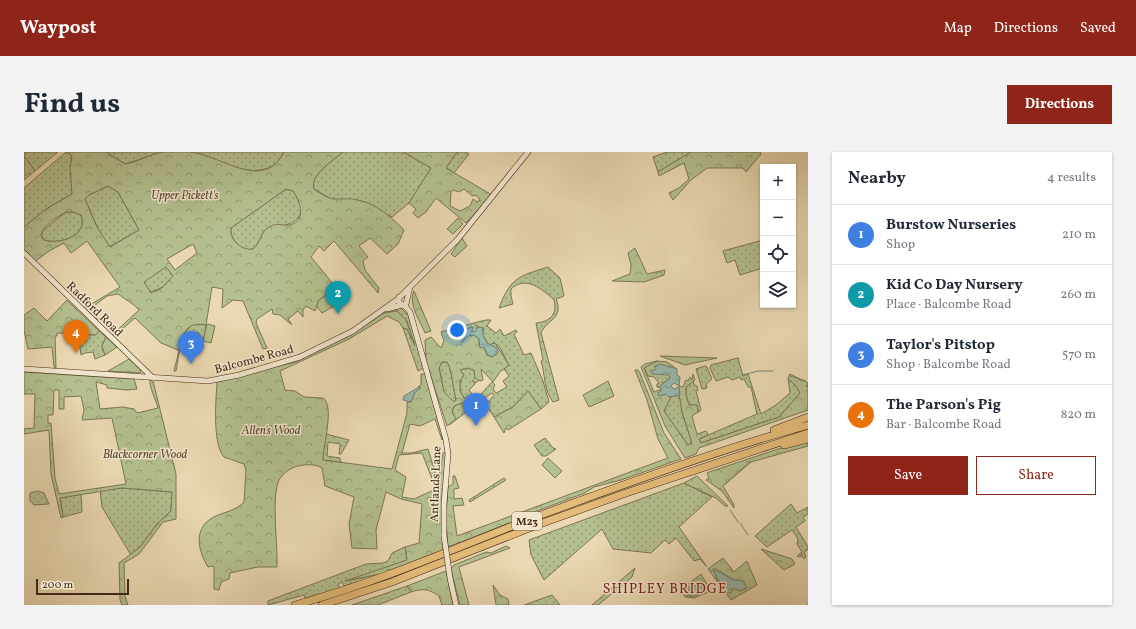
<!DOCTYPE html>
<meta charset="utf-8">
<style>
body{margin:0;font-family:Vollkorn,serif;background:#f2f2f3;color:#1f2937}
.controls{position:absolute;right:12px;top:12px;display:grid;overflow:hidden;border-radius:0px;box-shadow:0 1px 3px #0004}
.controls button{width:36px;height:36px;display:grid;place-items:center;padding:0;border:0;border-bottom:1px solid #e0e1e3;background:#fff;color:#1f2937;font:20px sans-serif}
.scale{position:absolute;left:12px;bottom:10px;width:93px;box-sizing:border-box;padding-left:4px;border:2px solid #452b17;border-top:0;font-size:11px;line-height:14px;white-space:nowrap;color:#452b17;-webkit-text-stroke:3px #f1e6cd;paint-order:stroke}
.you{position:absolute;left:433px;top:178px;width:14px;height:14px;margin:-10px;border:3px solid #fff;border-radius:50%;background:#1a73e8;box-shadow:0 0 0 6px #1a73e833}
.badge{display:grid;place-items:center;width:26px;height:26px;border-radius:50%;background:#8f2418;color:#fff;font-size:13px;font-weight:700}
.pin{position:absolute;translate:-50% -33px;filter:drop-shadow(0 1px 2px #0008)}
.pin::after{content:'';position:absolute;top:21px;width:14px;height:12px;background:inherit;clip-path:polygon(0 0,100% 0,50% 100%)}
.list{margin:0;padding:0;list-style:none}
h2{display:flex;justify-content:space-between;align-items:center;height:52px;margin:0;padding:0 16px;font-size:17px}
h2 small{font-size:13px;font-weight:400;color:#747a83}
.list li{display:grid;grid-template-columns:26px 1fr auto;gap:12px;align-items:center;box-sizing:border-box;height:60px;padding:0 16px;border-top:1px solid #e0e1e3}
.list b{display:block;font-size:15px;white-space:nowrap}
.list p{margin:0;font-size:13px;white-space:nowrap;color:#747a83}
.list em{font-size:13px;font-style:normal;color:#747a83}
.actions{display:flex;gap:8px;padding:12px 16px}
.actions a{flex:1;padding:9px 0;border:1px solid #8f2418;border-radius:0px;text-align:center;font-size:14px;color:#8f2418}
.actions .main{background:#8f2418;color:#fff}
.icon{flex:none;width:22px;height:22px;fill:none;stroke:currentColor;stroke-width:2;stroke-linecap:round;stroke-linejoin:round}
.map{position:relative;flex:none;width:784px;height:453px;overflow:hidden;border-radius:0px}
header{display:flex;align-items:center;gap:24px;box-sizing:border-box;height:56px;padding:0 20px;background:#8f2418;color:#fff}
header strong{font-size:19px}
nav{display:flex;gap:22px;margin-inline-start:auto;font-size:14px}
.intro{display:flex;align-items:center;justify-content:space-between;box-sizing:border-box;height:96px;padding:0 24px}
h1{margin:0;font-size:28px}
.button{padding:10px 18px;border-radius:0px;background:#8f2418;color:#fff;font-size:14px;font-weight:700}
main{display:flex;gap:24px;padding:0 24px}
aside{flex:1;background:#fff;border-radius:0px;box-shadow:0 1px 3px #0004}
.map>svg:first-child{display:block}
</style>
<header>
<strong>Waypost</strong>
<nav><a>Map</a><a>Directions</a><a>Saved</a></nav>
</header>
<div class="intro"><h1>Find us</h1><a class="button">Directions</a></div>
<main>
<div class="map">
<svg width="784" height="453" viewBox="0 0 784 453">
<defs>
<pattern id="grass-dots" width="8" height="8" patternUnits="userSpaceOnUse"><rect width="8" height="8" fill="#b4c08f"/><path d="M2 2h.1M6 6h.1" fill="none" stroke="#949c74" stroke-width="1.8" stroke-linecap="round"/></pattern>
<pattern id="forest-crowns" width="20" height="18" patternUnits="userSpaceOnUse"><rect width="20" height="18" fill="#b4c08f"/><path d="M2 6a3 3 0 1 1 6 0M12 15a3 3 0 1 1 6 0" fill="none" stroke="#949c74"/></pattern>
<pattern id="water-ripples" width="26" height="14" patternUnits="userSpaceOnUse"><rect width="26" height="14" fill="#98baad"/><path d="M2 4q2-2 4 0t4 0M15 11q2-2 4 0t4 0" fill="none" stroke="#7e978c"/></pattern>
</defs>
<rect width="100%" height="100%" fill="#ead9b2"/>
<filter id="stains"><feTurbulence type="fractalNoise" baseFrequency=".005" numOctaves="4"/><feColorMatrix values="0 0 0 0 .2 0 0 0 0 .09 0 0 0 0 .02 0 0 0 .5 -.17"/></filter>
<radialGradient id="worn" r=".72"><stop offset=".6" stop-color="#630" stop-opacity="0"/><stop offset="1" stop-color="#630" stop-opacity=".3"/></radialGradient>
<path fill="url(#grass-dots)" stroke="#7c7653" d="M 0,0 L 34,0 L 11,19 L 0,6 Z
M 42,0 L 58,10 L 74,27 L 27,54 L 0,75 L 0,36 Z
M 82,0 L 139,0 L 101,12 Z
M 166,0 L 260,0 C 242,37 195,8 166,0 Z
M 319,0 L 379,0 L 407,16 L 385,51 L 368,65 L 336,49 L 309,48 L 290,37 C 285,23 310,8 319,0 Z
M 433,0 L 443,0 L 445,2 L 430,21 L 422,16 Z
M 643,0 L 667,0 L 634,20 L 629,5 Z
M 84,34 L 94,40 L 115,78 L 85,95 L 73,75 L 61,47 L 65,43 Z
M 262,37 L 269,39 C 291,70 263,73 240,79 C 237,84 235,92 230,96 C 219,103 205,86 207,76 Z
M 42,60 L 50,60 L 57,63 C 65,84 35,93 20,88 L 17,83 L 19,78 Z
M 739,88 L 739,116 L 716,123 L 711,108 L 703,111 L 699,99 Z
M 142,114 L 149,124 L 139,135 L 127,140 L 119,130 Z
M 524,115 L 536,126 L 540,144 L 532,147 C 540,167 523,167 517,181 L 535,248 L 529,250 C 520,239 521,222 517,209 L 519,208 L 512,171 C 525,170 534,163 530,148 C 518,137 502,123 487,137 L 487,144 L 489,152 L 475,156 C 486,126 495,124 524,115 Z
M 377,156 L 384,163 L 400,216 L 394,219 L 379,176 L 383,177 L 390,191 L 383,169 L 373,159 L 359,161 L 364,158 Z
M 462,168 L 467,168 L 463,174 L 472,181 L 476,177 L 480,184 L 492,178 L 493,180 L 490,182 L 500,203 L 507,201 L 519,229 L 525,250 L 517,257 L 504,239 L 489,255 L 470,265 L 462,253 L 470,243 L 468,241 L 458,248 L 455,244 L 458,243 L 457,242 L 468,230 L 471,233 L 469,237 L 472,241 L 483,235 L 479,229 L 485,224 L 480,217 L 485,213 L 475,194 L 470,191 L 465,193 L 459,183 L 460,176 L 454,176 L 450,171 Z
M 169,172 L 182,173 L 180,186 L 176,186 L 175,181 L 172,180 L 166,184 L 160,185 L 160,194 L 156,196 L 152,219 L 150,219 L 159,182 Z
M 75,179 L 82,185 L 78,194 L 81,203 L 71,207 L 69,200 L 61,201 L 57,203 L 54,182 L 71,183 Z
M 714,206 L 719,224 L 724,222 L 737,262 L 752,253 L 766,241 L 764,226 L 774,235 L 776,241 L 755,265 L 677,291 L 675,287 L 733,262 L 727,235 L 724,235 L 720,227 L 717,228 L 716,225 L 708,228 L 704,225 L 692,229 L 686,216 L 687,213 Z
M 633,209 L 643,210 L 653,217 L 643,214 L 646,226 L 637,233 L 637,236 L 633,235 L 633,232 L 635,231 L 630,225 L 624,224 L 620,215 Z
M 419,210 L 423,210 C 428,217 429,237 432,247 L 430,250 L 420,240 L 415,215 Z
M 681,214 L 683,215 L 688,227 L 682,232 L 683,236 L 678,237 L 672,217 Z
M 443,216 L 450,218 L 451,224 L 455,228 L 452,231 L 448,228 L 451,232 L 445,238 L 448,242 L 447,247 L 446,246 L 440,246 C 435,239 434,230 440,223 L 436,218 Z
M 669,229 L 671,234 L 673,234 L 674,238 L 672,239 L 677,258 L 673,261 L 674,259 L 673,253 L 665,253 L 662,243 L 662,235 Z
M 656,243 L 658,260 L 668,291 L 664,293 L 640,259 L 647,245 Z
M 442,251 L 445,258 L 425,273 L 432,267 L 428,261 L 429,256 L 434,252 Z
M 302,282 L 325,288 L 317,302 L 315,302 L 316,292 L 304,290 L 303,304 L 316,306 L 317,310 L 298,308 Z
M 521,286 L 529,296 L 532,297 L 522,304 L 518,304 L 510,293 Z
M 480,326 L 482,328 L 446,350 L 445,348 Z
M 660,331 L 688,345 L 655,375 L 683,415 L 676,407 L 670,409 L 652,386 L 645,392 L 641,388 L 627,401 L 589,397 L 578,377 L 520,428 L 507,403 L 505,388 Z
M 100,336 L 148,340 L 147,359 L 133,372 L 121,390 L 107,403 L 78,355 L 76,338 Z
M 14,339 L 20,341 L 25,352 L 10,353 L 6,349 L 6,341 Z
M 57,342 L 58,360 L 39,365 L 36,346 Z
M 767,352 L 773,361 L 784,355 L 784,362 L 779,365 L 781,369 L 772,375 L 784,395 L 784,397 L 780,401 L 782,404 L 780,407 L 777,403 L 776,405 L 773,404 L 778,400 L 773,392 L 774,387 L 768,378 L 743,395 L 731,384 Z
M 381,395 L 383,408 L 327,428 L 361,421 L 320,434 L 318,430 L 314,432 L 316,436 L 281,446 L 280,443 L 244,453 L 244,449 L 342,412 L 359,411 L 364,409 L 368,401 Z
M 383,434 L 387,440 L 354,453 L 328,453 Z
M 528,443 L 536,453 L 500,453 Z"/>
<path fill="url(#forest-crowns)" stroke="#7c7653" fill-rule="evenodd" d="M 43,0 L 82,0 L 101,12 C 114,10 126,2 139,0 C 147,0 156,0 164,0 C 195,1 239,42 260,0 L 319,0 C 310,8 285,23 290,37 C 310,53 315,44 334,48 C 353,52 367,65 380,78 L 374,92 L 363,102 L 346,86 L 335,94 L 344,105 L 339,109 L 341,118 L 355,136 L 354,141 L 310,89 L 300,99 L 295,94 L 287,105 L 314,138 L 313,145 L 310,150 L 303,142 L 295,148 L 291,159 L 282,154 L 279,158 L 279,165 L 274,159 L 264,167 L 268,173 L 256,163 L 249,162 L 248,157 L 233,167 L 232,171 L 243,196 L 239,197 L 219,149 L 209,148 L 198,156 L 199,137 L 188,135 L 182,173 C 162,169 159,182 154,198 L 137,191 L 111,166 L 89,185 L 87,184 L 115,158 L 110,153 L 94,142 L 83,144 L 66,157 L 74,168 L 72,169 L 59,157 L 96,135 L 63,89 L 47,101 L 40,91 L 25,99 L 10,110 L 0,99 L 0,75 L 22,57 L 48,42 L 46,16 L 48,4 ZM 84,34 L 94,40 L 115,78 L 86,95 L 73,75 L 61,47 L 65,43 ZM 262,37 L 269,39 C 276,49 283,68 266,73 C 259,74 253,70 245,75 C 236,80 237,91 229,97 C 217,99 205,87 207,76 ZM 43,60 L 49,60 L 57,63 C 65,84 35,93 20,88 L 17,83 C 18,74 35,63 43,60 ZM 169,92 L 173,101 L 151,118 L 143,107 ZM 142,115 L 149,124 L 138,136 L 127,141 L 120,130 Z
M 379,0 L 433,0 L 422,16 L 468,43 L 442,71 L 412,46 L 402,60 L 394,66 L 389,61 L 392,57 L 385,51 L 407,16 ZM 440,37 L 448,44 L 452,43 L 456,48 L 453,50 L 449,47 L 446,54 L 436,59 L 426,54 L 427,40 L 429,38 L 435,40 Z
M 667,0 L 736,0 L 737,2 L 722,20 L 719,16 L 683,16 L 667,28 L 649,48 L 645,41 L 655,36 L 665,27 L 660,11 L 635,24 L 634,20 Z
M 1,5 L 11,19 L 0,28 L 0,6 Z
M 438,86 L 443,94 L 431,105 L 427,102 Z
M 611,96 L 623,122 L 641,118 L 640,123 L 620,130 L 588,129 L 606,122 L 607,113 L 604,101 Z
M 390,139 L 407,179 L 401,181 C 396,169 384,152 390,139 Z
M 43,148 L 75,179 L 72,183 L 33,181 L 33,184 L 31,184 L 32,216 L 30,215 L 28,195 L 4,197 L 0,178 L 0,163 L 10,156 L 23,169 Z
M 373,159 L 382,168 L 391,194 L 383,177 L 379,176 L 375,170 L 363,164 L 325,187 L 256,219 L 261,238 L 271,239 L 280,245 L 299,246 C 311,254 299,293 299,308 L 368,317 L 383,261 L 383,250 L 387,250 L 391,240 L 397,236 L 394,235 L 397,233 L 397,222 L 401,222 L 419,287 L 418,288 L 411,267 L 396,274 L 386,272 L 378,301 L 387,301 L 404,297 L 414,329 L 419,301 L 422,300 L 418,365 L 419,398 L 361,421 L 321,429 L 383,408 L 381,395 L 395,391 L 398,352 L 377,347 L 362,340 L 352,378 L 353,397 L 328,396 L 325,372 L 330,345 L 301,334 L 298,316 C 291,312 283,312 274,314 C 266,316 259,321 255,328 C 247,346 254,394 253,415 L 234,415 L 210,420 L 206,421 L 205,427 L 197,430 L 195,438 L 190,437 L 190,416 L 189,414 L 184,415 C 173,397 169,374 192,364 C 201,360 213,358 220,350 L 222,318 L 220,312 L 200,305 C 188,291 192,248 193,230 L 271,210 L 325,184 L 360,161 ZM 398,301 L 412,337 L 390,347 L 378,345 L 382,325 L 371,318 L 375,303 Z
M 450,171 L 454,176 L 453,180 L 447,179 L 450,176 L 448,175 L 443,177 L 442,185 L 437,191 L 446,183 L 450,183 L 455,187 L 455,193 L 457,196 L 459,194 L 463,203 L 468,205 L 473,202 L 473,199 L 471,195 L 465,193 L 471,191 L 485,213 L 476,220 L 469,230 L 457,217 L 459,228 L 456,229 L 451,226 L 450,218 L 443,216 L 436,218 L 440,223 L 436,229 L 436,239 L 440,246 L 446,246 L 448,253 L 446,254 L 444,249 L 430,254 L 428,260 L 432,267 L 423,274 L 402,209 L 401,188 L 407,185 L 417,196 L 420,189 L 417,180 ZM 418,210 L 423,210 C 428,217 429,237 432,247 L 430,250 L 420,240 L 415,216 Z
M 82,185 L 93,195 L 81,203 L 78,194 Z
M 636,204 L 693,206 L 661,213 Z
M 105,207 L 117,218 L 116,221 L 84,219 Z
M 633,209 L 620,216 L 630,240 L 638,237 L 638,239 L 634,241 L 635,244 L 642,242 L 645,245 L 647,245 L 640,259 L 664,293 L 668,291 L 658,260 L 654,237 L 655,234 L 659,235 L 662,228 L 664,229 L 666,225 L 668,228 L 669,222 L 671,228 L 662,235 L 662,243 L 665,253 L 673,253 L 674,260 L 668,264 L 673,282 L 682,279 L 684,283 L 675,287 L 677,291 L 755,265 L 776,241 L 772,234 L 764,226 L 766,222 L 784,231 L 782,235 L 784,233 L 784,258 L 675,296 L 672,302 L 661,306 L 641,274 L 617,215 L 621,212 Z
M 611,218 L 614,218 L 616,221 L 640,281 L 657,307 L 597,328 L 570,335 L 561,341 L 492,367 L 488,370 L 424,395 L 422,366 L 424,335 L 429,332 L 429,324 L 431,324 L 435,336 L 430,337 L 430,347 L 438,346 L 440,353 L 429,354 L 433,384 L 644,306 L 634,287 L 623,248 Z
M 0,220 L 110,227 L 113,237 L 103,238 L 83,236 L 83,233 L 72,230 L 76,257 L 99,255 L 110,257 L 113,261 L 134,256 C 132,248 125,235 126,228 L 129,229 L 152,322 L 152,367 L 139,370 L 115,402 L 100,411 L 101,444 L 104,453 L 98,453 L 96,448 L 95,411 L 116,395 L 133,372 L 147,359 L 148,340 L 98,336 L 36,346 L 39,365 L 37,366 L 27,322 L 25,278 L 0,282 L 0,277 L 10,276 L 11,242 L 0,242 ZM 30,238 L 35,238 L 35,257 L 40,257 L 40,245 L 57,244 L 60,258 L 58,268 L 88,266 L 102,332 L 35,342 L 31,326 L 27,271 L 24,271 L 24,263 L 29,263 Z
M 584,229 L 590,244 L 565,255 L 559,243 Z
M 504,239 L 517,257 L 484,278 L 482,276 L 480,281 L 470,265 L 489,255 Z
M 784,289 L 784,294 L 727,310 L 699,334 L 710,353 L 710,356 L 698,339 L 682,328 L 685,326 L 683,321 L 685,320 L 760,295 Z
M 673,324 L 704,354 L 701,354 L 692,346 L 660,331 Z
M 482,394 L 486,396 L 435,415 L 445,453 L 436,453 L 427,417 L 430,413 L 462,400 L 467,401 Z
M 737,397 L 768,407 L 771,412 L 760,418 Z
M 699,406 L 710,420 L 723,409 L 733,433 L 707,448 L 684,417 ZM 689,417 L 692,417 L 710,428 L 718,429 L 722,436 L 716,439 L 709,436 L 708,439 L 704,441 L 696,432 L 696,429 L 694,429 Z
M 611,416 L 608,425 L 574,453 L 568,453 Z
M 422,419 L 429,453 L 418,453 L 415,444 C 405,437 398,436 387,440 L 383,434 Z
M 677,422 L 687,439 L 670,446 L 662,445 L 665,443 L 667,445 L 683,436 L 682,434 L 677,435 L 670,433 L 666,434 L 664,443 L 661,445 L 656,438 Z
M 469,433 L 476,443 L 484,447 L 485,453 L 472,453 Z"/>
<path fill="#b4c08f" stroke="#7c7653" d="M 434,66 L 439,72 L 429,82 L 423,77 Z
M 303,142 L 312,153 L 298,161 L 293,155 L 294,149 Z
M 183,172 L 191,174 L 187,191 L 179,189 Z
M 524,306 L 538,319 L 531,326 L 518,313 Z"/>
<path fill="url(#water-ripples)" stroke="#778171" d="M 449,175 L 450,176 L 447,179 L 451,180 L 454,175 L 459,176 L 459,183 L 463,191 L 473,196 L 474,200 L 468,205 L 464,203 L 460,195 L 456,196 L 455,187 L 450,183 L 446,183 L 437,191 L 442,184 L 442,177 Z
M 636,212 L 653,217 L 653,223 L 656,225 L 655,234 L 650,231 L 647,234 L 650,237 L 655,235 L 656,243 L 645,245 L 642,242 L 635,244 L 634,241 L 638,238 L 636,234 L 646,226 L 645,223 L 628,222 L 627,219 L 632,217 L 631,214 Z
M 395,235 L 397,236 L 391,240 L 387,250 L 379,248 L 380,244 Z
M 689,417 L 710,428 L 720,429 L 722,436 L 716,439 L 709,436 L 707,441 L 703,441 L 696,432 L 696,429 L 694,428 Z
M 668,433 L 677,435 L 683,434 L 683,435 L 672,444 L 666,444 L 664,439 Z"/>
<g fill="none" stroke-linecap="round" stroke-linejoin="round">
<path stroke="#778171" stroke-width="1" d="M 719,223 L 734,219 L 749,219
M 766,224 L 782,229
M 699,334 L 726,310
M 706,358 L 714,370
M 716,371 L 724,383
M 783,453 L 784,452"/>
<defs>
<path id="secondary" d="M 0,101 L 129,226
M 375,145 L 375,151 L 382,155 L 386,160 L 422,288 L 424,302 L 420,352 L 420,384
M 363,157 L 382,152 L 386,135
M 0,217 L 184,229 L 215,223 L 276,205 L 329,179 L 374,147 L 434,87 L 504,0
M 426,426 L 432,453"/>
<path id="highway" d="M 750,278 L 784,265
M 760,293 L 784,287
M 271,453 C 351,431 424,399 501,369 C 594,334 688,300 784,273
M 298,453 L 368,430 L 513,373 L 602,341 L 784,281"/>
</defs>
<use href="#secondary" stroke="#452b17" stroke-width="6"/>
<use href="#highway" stroke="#452b17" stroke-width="8"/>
<use href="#secondary" stroke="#f1e6cd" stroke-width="5"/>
<use href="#highway" stroke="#e5bc79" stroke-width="7"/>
<defs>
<path id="secondary-bridge" d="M 420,384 L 426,426"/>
</defs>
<use href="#secondary-bridge" stroke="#452b17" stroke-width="6" stroke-linecap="butt"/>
<use href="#secondary-bridge" stroke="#f1e6cd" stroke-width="5"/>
</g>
<g text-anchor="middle" stroke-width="3" stroke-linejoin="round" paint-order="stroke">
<rect fill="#f1e6cd" stroke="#79634e" stroke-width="1" x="488" y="360" width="30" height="18" rx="3"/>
<g font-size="11" font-weight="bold" fill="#452b17">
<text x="503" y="373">M23</text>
</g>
<g font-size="12" font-style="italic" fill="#5b492f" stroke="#f1e6cd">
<text x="161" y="47">Upper Pickett's</text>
<text x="247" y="282">Allen's Wood</text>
<text x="121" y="306">Blackcorner Wood</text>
</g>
<g font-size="12" fill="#452b17" stroke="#f1e6cd">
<text transform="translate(71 157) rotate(44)" y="4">Radford Road</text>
<text transform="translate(230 207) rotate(-15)" y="4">Balcombe Road</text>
<text transform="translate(411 332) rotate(-88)" y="4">Antlands Lane</text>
</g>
<g font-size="14" letter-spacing="1" fill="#7a1f14" stroke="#f1e6cd">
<text x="641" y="441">SHIPLEY BRIDGE</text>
</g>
</g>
<rect width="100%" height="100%" filter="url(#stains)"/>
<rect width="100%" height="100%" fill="url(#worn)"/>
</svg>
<div class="controls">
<button>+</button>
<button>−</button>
<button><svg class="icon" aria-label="locate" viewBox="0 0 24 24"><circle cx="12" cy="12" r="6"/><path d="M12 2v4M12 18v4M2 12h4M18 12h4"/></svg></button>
<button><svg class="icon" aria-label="layers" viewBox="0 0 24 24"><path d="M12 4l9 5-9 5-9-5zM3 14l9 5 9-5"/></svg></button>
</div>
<div class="scale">200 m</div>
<div class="you"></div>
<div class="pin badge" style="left:452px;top:274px;background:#3f7fe0">1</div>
<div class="pin badge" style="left:314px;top:162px;background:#0f9aa8">2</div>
<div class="pin badge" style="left:167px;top:212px;background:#3f7fe0">3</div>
<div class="pin badge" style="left:52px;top:201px;background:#e8710a">4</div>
</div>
<aside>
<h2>Nearby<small>4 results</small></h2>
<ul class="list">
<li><span class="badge" style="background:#3f7fe0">1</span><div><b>Burstow Nurseries</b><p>Shop</p></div><em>210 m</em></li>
<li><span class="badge" style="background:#0f9aa8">2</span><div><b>Kid Co Day Nursery</b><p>Place · Balcombe Road</p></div><em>260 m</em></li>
<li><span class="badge" style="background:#3f7fe0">3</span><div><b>Taylor's Pitstop</b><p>Shop · Balcombe Road</p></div><em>570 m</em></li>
<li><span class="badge" style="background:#e8710a">4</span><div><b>The Parson's Pig</b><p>Bar · Balcombe Road</p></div><em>820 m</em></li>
</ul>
<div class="actions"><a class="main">Save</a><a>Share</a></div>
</aside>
</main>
